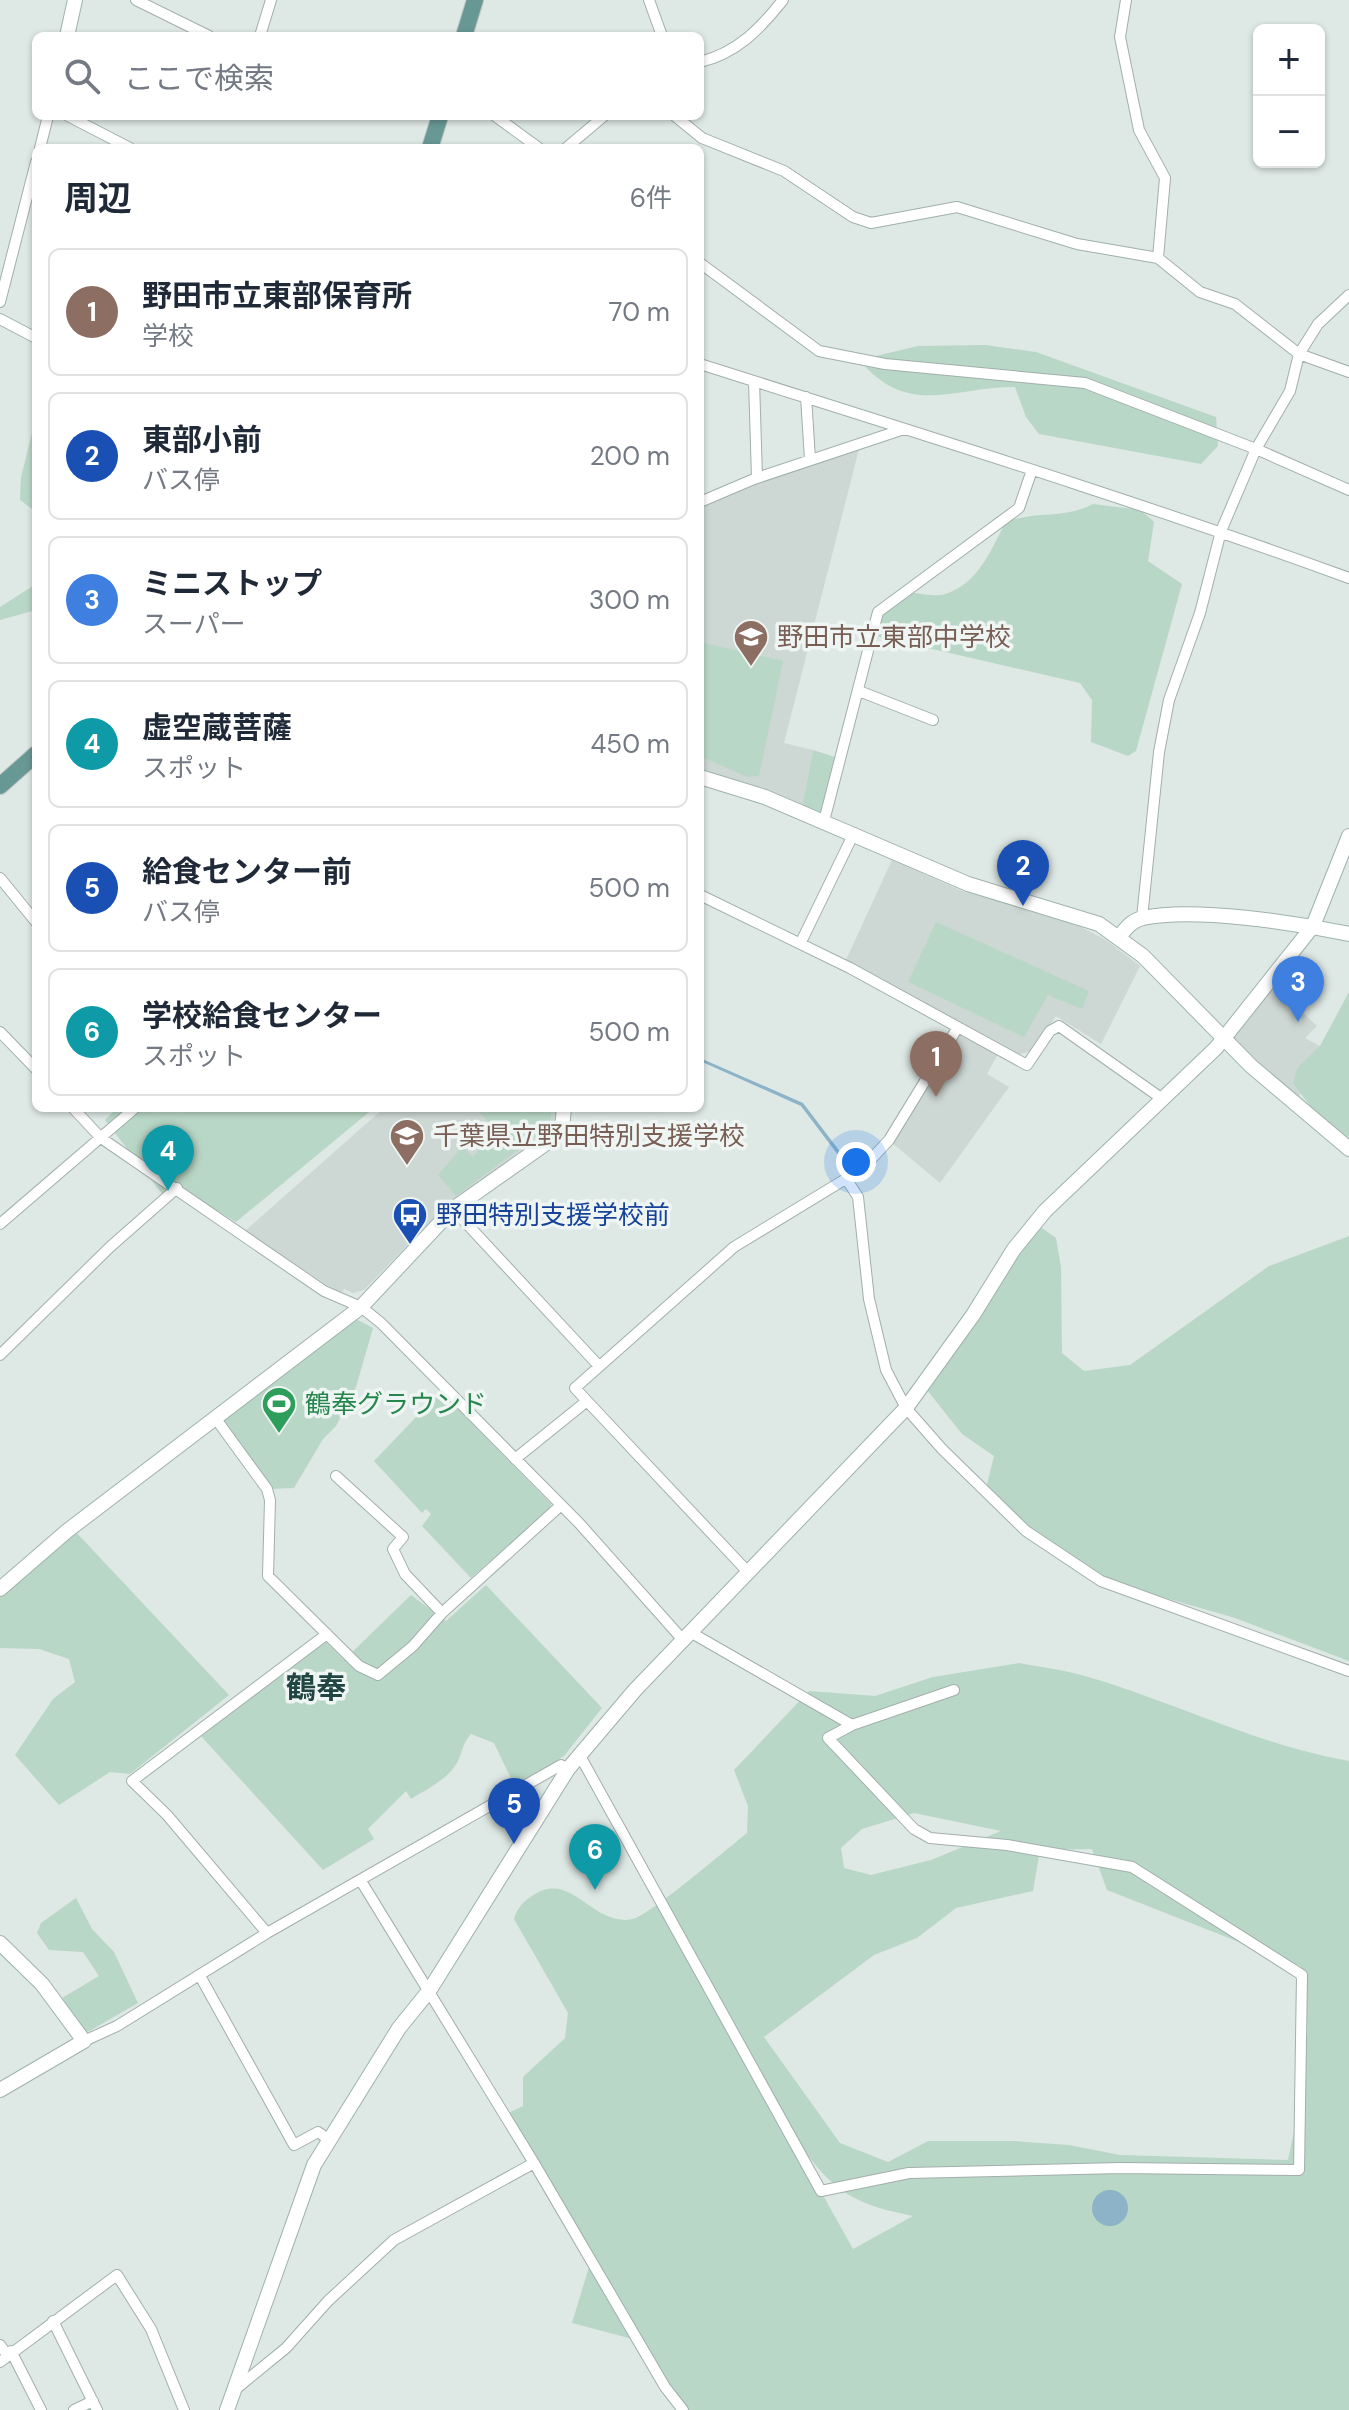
<!DOCTYPE html>
<html lang="ja">
<meta charset="utf-8">
<style>
body{margin:0;font-family:"DM Sans","Noto Sans JP",sans-serif;background:#f2f2f3;color:#1f2937}
.controls{position:absolute;right:24px;top:24px;display:grid;overflow:hidden;border-radius:12px;box-shadow:0 2px 6px #0004}
.controls button{width:72px;height:72px;display:grid;place-items:center;padding:0;border:0;border-bottom:2px solid #e0e1e3;background:#fff;color:#1f2937;font:40px sans-serif}
.you{position:absolute;left:856px;top:1162px;width:28px;height:28px;margin:-20px;border:6px solid #fff;border-radius:50%;background:#1a73e8;box-shadow:0 0 0 12px #1a73e833}
.badge{display:grid;place-items:center;width:52px;height:52px;border-radius:50%;background:#765b4b;color:#fff;font-size:26px;font-weight:700}
.pin{position:absolute;translate:-50% -66px;filter:drop-shadow(0 2px 4px #0008)}
.pin::after{content:'';position:absolute;top:42px;width:28px;height:24px;background:inherit;clip-path:polygon(0 0,100% 0,50% 100%)}
.list{margin:0;padding:0;list-style:none}
h2{display:flex;justify-content:space-between;align-items:center;height:104px;margin:0;padding:0 32px;font-size:34px}
h2 small{font-size:26px;font-weight:400;color:#747a83}
.list li{display:grid;grid-template-columns:52px 1fr auto;gap:24px;align-items:center;box-sizing:border-box;height:128px;margin:0 16px 16px;padding:0 16px;border:2px solid #e0e1e3;border-radius:12px}
.list b{display:block;font-size:30px;white-space:nowrap}
.list p{margin:0;font-size:26px;white-space:nowrap;color:#747a83}
.list em{font-size:26px;font-style:normal;color:#747a83}
.icon{flex:none;width:44px;height:44px;fill:none;stroke:currentColor;stroke-width:2;stroke-linecap:round;stroke-linejoin:round}
.map{position:relative;flex:none;width:1349px;height:2410px;overflow:hidden}
.search{position:absolute;background:#fff;box-shadow:0 2px 6px #0004;left:32px;top:32px;width:672px;height:88px;display:flex;align-items:center;gap:20px;box-sizing:border-box;padding:0 28px;border-radius:12px;color:#747a83;font-size:30px}
.panel{position:absolute;background:#fff;box-shadow:0 2px 6px #0004;left:32px;top:144px;width:672px;height:968px;border-radius:12px}
.map>svg:first-child{display:block}
</style>
<div class="map">
<svg width="1349" height="2410" viewBox="0 0 1349 2410">
<rect width="100%" height="100%" fill="#dee8e5"/>
<path fill="#cdd7d4" d="M 859,449 L 784,743 L 813,750 L 802,807 L 753,787 L 700,771 L 700,506 L 804,465 Z
M 892,860 L 962,891 L 1071,922 L 1106,940 L 1140,966 L 1101,1044 L 1056,1016 L 1031,1051 L 1017,1055 L 845,962 Z
M 1273,985 L 1317,1026 L 1305,1038 L 1326,1049 L 1297,1100 L 1233,1041 L 1232,1033 Z
M 956,1034 L 998,1054 L 987,1074 L 1009,1087 L 940,1183 L 891,1142 Z
M 384,1108 L 556,1108 L 556,1119 L 551,1131 L 447,1204 L 364,1290 L 353,1293 L 344,1289 L 341,1294 L 245,1231 Z"/>
<path fill="#b9d7c6" fill-rule="evenodd" d="M 985,345 L 1036,352 L 1216,417 L 1218,446 L 1201,464 L 1039,434 L 1026,417 L 1015,387 C 951,387 909,418 859,360 L 918,346 Z
M 36,417 L 36,512 L 20,500 L 21,477 Z
M 1093,504 L 1141,510 L 1154,522 L 1148,561 L 1182,584 L 1136,751 L 1128,756 L 1091,742 L 1092,700 L 1080,683 L 876,636 L 871,618 C 899,570 921,607 953,591 C 981,578 992,547 1006,522 C 1037,510 1063,520 1093,504 Z
M 36,584 L 36,610 L 0,620 L 0,607 Z
M 700,642 L 783,661 L 759,776 L 747,777 L 700,756 Z
M 813,750 L 835,757 L 822,815 L 802,807 Z
M 936,922 L 1089,991 L 1082,1009 L 1048,995 L 1024,1037 L 908,982 Z
M 1349,992 L 1349,1138 L 1316,1114 L 1293,1083 L 1298,1067 L 1320,1046 Z
M 117,1108 L 374,1108 L 236,1222 L 182,1189 L 166,1199 L 105,1120 Z
M 476,1108 L 552,1108 L 550,1126 L 456,1196 L 438,1175 L 463,1146 L 472,1157 L 497,1132 Z
M 1039,1226 L 1056,1238 L 1061,1267 L 1062,1353 L 1084,1371 L 1130,1365 L 1269,1266 L 1349,1236 L 1349,1661 L 1235,1618 L 1082,1574 L 1014,1523 L 985,1492 L 994,1456 L 962,1434 L 927,1390 Z
M 356,1319 L 373,1328 L 356,1387 L 336,1426 L 323,1439 L 294,1488 L 269,1489 L 223,1420 Z
M 441,1391 L 551,1504 L 550,1509 L 471,1578 L 422,1526 L 431,1514 L 426,1509 L 422,1513 L 374,1461 Z
M 73,1529 L 229,1695 L 130,1774 L 110,1772 L 59,1805 L 15,1755 L 53,1699 L 75,1682 L 69,1659 L 39,1649 L 0,1648 L 0,1592 Z
M 486,1585 L 602,1708 L 564,1756 L 515,1787 L 494,1743 L 471,1734 C 462,1743 463,1752 457,1763 C 447,1780 427,1789 411,1799 L 406,1791 L 368,1829 L 374,1839 L 323,1870 L 200,1735 L 324,1640 L 344,1660 L 411,1595 L 446,1621 Z
M 1019,1663 C 1041,1667 1064,1670 1085,1676 C 1175,1702 1257,1745 1349,1761 L 1349,2410 L 689,2410 L 673,2395 L 640,2341 L 572,2323 L 592,2257 L 508,2113 L 523,2106 L 523,2077 L 565,2038 L 568,2013 L 514,1919 C 518,1907 522,1903 532,1896 C 571,1868 593,1928 633,1919 C 650,1915 728,1848 747,1833 L 748,1806 L 734,1770 L 809,1691 L 875,1696 L 933,1677 ZM 914,1813 L 1001,1831 L 931,1860 L 871,1875 L 844,1868 L 841,1848 L 862,1829 ZM 1092,1849 L 1107,1890 L 1300,1966 C 1317,2028 1301,2099 1288,2160 L 1120,2155 L 1069,2145 L 1013,2141 L 928,2141 L 888,2162 L 840,2143 L 764,2037 L 874,1955 L 917,1938 L 956,1908 L 1033,1891 L 1040,1850 ZM 728,2025 C 755,2070 802,2164 844,2192 C 866,2206 889,2211 913,2216 L 853,2249 Z
M 76,1898 L 92,1929 L 114,1952 L 138,2003 L 86,2033 L 62,1998 L 99,1976 L 83,1952 L 49,1950 L 37,1933 L 41,1923 Z"/>
<path fill="#8cb3c7" d="M 700,1058 L 803,1103 L 854,1170 L 851,1172 L 801,1106 L 700,1061 Z
M1092 2208a18 18 0 1 1 36 0a18 18 0 1 1-36 0Z"/>
<g fill="none" stroke-linecap="round" stroke-linejoin="round">
<defs>
<path id="street" d="M 136,0 L 209,36
M 649,0 L 662,36
M 1126,0 L 1120,37 L 1139,130 L 1165,178 L 1158,258
M 260,36 L 271,0
M 700,62 C 737,53 760,29 783,0
M 68,116 L 130,148
M 495,116 L 539,148
M 675,116 L 702,138 L 784,171 L 853,217 L 871,223 L 957,207 L 1077,244 L 1158,258 L 1200,292 L 1235,304 L 1299,354 L 1349,372
M 40,148 L 48,116
M 566,148 L 604,116
M 700,263 L 819,351 L 885,364 L 1085,383 L 1256,449 L 1349,490
M 0,302 L 36,162
M 0,319 L 36,338
M 700,364 C 917,433 1135,500 1349,578
M 754,381 L 757,478
M 806,397 L 810,459
M 700,502 L 754,479 L 904,429
M 859,691 L 933,720
M 824,821 L 878,612 L 1019,508 L 1032,470
M 0,878 L 36,922
M 700,895 L 850,968 L 1027,1065 L 1050,1031 L 1059,1026 L 1161,1098
M 1142,918 L 1159,752 L 1169,700 L 1200,613 L 1221,531 L 1256,449 L 1290,391 L 1299,354 L 1318,324 L 1349,295
M 801,942 L 854,833
M 0,1032 L 36,1069
M 73,1108 L 101,1138 L 324,1291 L 361,1307 L 381,1323 L 579,1523 L 683,1640
M 847,1180 L 858,1197 L 869,1299 L 886,1370 L 906,1408 L 942,1449 L 1026,1531 L 1101,1581 L 1349,1671
M 453,1209 L 598,1365
M 0,1224 L 135,1108
M 0,1355 L 110,1247 L 177,1188
M 587,1401 L 747,1571
M 216,1419 L 267,1489 L 270,1500 L 268,1576 L 359,1666 L 378,1675 L 413,1646 L 442,1613
M 515,1459 L 587,1401 L 575,1388 L 734,1247 L 862,1169 L 889,1140 L 958,1027
M 336,1476 L 403,1537 L 393,1549 L 405,1574 L 442,1613 L 560,1506
M 690,1632 L 852,1725
M 327,1634 L 132,1781 L 167,1815 L 267,1933 L 561,1765 L 568,1769
M 579,1754 L 821,2191 L 909,2173 L 1120,2168 L 1299,2170 L 1302,1975 L 1132,1867 L 1007,1845 L 930,1838 L 914,1829 L 828,1738 L 852,1725 L 954,1690
M 501,1800 L 519,1833 L 525,1837
M 361,1881 L 534,2163 L 665,2387 L 683,2410
M 200,1976 L 294,2145 L 318,2132 L 328,2139
M 84,2041 L 117,2026 L 267,1933
M 53,2321 L 97,2410
M 0,2345 L 8,2356
M 11,2351 L 41,2410
M 0,2362 L 117,2275 L 151,2329 L 184,2410
M 237,2388 L 286,2348 L 328,2301 L 394,2240 L 534,2163
M 74,2410 L 93,2401"/>
<path id="secondary" d="M 67,36 L 75,0
M 700,777 L 765,797 L 968,884 L 1099,924 L 1143,956 L 1251,1066 L 1349,1149
M 1119,937 C 1126,928 1132,920 1143,918 C 1194,907 1297,923 1349,934
M 0,1589 L 67,1531 L 361,1307 L 453,1209 L 555,1137 L 562,1128 L 564,1108
M 0,1943 L 42,1984 L 84,2041 L 0,2090
M 227,2410 L 314,2165 L 399,2028 L 429,1991 L 568,1769 L 635,1690 L 906,1408 L 973,1315 L 1014,1249 L 1045,1211 L 1216,1048 L 1313,926 L 1349,836"/>
<path id="primary" d="M 464,36 L 475,0
M 430,148 L 440,116
M 0,786 L 36,754"/>
</defs>
<use href="#street" stroke="#a2afac" stroke-width="12"/>
<use href="#secondary" stroke="#9fb2ae" stroke-width="16"/>
<use href="#primary" stroke="#bdc2c2" stroke-width="18"/>
<use href="#street" stroke="#fff" stroke-width="10"/>
<use href="#secondary" stroke="#fff" stroke-width="14"/>
<use href="#primary" stroke="#689894" stroke-width="16"/>
</g>
<defs>
<symbol id="school-pin" viewBox="-11 -11 22 30"><path d="M0 17L-7.5 6A9.5 9.5 0 1 1 7.5 6Z" fill="#8d6e63" stroke="#eef5f3"/><path d="M0-5L7-2L0 1L-7-2ZM-4 1L0 2.5L4 1V4Q0 6-4 4Z" fill="#fff"/></symbol>
<symbol id="bus-pin" viewBox="-11 -11 22 30"><path d="M0 17L-7.5 6A9.5 9.5 0 1 1 7.5 6Z" fill="#1a4fb4" stroke="#eef5f3"/><path d="M-5-6H5V4H4V6H2V4H-2V6H-4V4H-5ZM-3.5-4V0h7V-4ZM-3.5 1.2v1.5H-2V1.2ZM2 1.2v1.5H3.5V1.2Z" fill="#fff"/></symbol>
<symbol id="stadium-pin" viewBox="-11 -11 22 30"><path d="M0 17L-7.5 6A9.5 9.5 0 1 1 7.5 6Z" fill="#2e9e5b" stroke="#eef5f3"/><path d="M0-5a6.5 5 0 1 0 0 10a6.5 5 0 1 0 0-10ZM-3.5-1.8h7v3.6h-7Z" fill="#fff"/></symbol>
</defs>
<g fill-rule="evenodd">
<use href="#school-pin" x="731" y="617" width="40" height="54"/>
<use href="#school-pin" x="387" y="1116" width="40" height="54"/>
<use href="#bus-pin" x="390" y="1195" width="40" height="54"/>
<use href="#stadium-pin" x="259" y="1384" width="40" height="54"/>
</g>
<g text-anchor="middle" stroke-width="7" stroke-linejoin="round" paint-order="stroke">
<g font-size="26" fill="#785e54" stroke="#eef5f3" text-anchor="start">
<text x="777" y="646">野田市立東部中学校</text>
<text x="433" y="1145">千葉県立野田特別支援学校</text>
</g>
<g font-size="26" fill="#164399" stroke="#eef5f3" text-anchor="start">
<text x="436" y="1224">野田特別支援学校前</text>
</g>
<g font-size="26" fill="#27864d" stroke="#eef5f3" text-anchor="start">
<text x="305" y="1413">鶴奉グラウンド</text>
</g>
<g font-size="30" font-weight="bold" fill="#204542" stroke="#eef5f3">
<text x="316" y="1698">鶴奉</text>
</g>
</g>
</svg>
<div class="controls">
<button>+</button>
<button>−</button>
</div>
<div class="you"></div>
<div class="pin badge" style="left:936px;top:1097px;background:#8d6e63">1</div>
<div class="pin badge" style="left:1023px;top:906px;background:#1a4fb4">2</div>
<div class="pin badge" style="left:1298px;top:1022px;background:#3f7fe0">3</div>
<div class="pin badge" style="left:168px;top:1191px;background:#0f9aa8">4</div>
<div class="pin badge" style="left:514px;top:1844px;background:#1a4fb4">5</div>
<div class="pin badge" style="left:595px;top:1890px;background:#0f9aa8">6</div>
<div class="search"><svg class="icon" aria-label="search" viewBox="0 0 24 24"><circle cx="10" cy="10" r="6"/><path d="M15 15l6 6"/></svg>ここで検索</div>
<section class="panel">
<h2>周辺<small>6件</small></h2>
<ul class="list">
<li><span class="badge" style="background:#8d6e63">1</span><div><b>野田市立東部保育所</b><p>学校</p></div><em>70 m</em></li>
<li><span class="badge" style="background:#1a4fb4">2</span><div><b>東部小前</b><p>バス停</p></div><em>200 m</em></li>
<li><span class="badge" style="background:#3f7fe0">3</span><div><b>ミニストップ</b><p>スーパー</p></div><em>300 m</em></li>
<li><span class="badge" style="background:#0f9aa8">4</span><div><b>虚空蔵菩薩</b><p>スポット</p></div><em>450 m</em></li>
<li><span class="badge" style="background:#1a4fb4">5</span><div><b>給食センター前</b><p>バス停</p></div><em>500 m</em></li>
<li><span class="badge" style="background:#0f9aa8">6</span><div><b>学校給食センター</b><p>スポット</p></div><em>500 m</em></li>
</ul>
</section>
</div>
